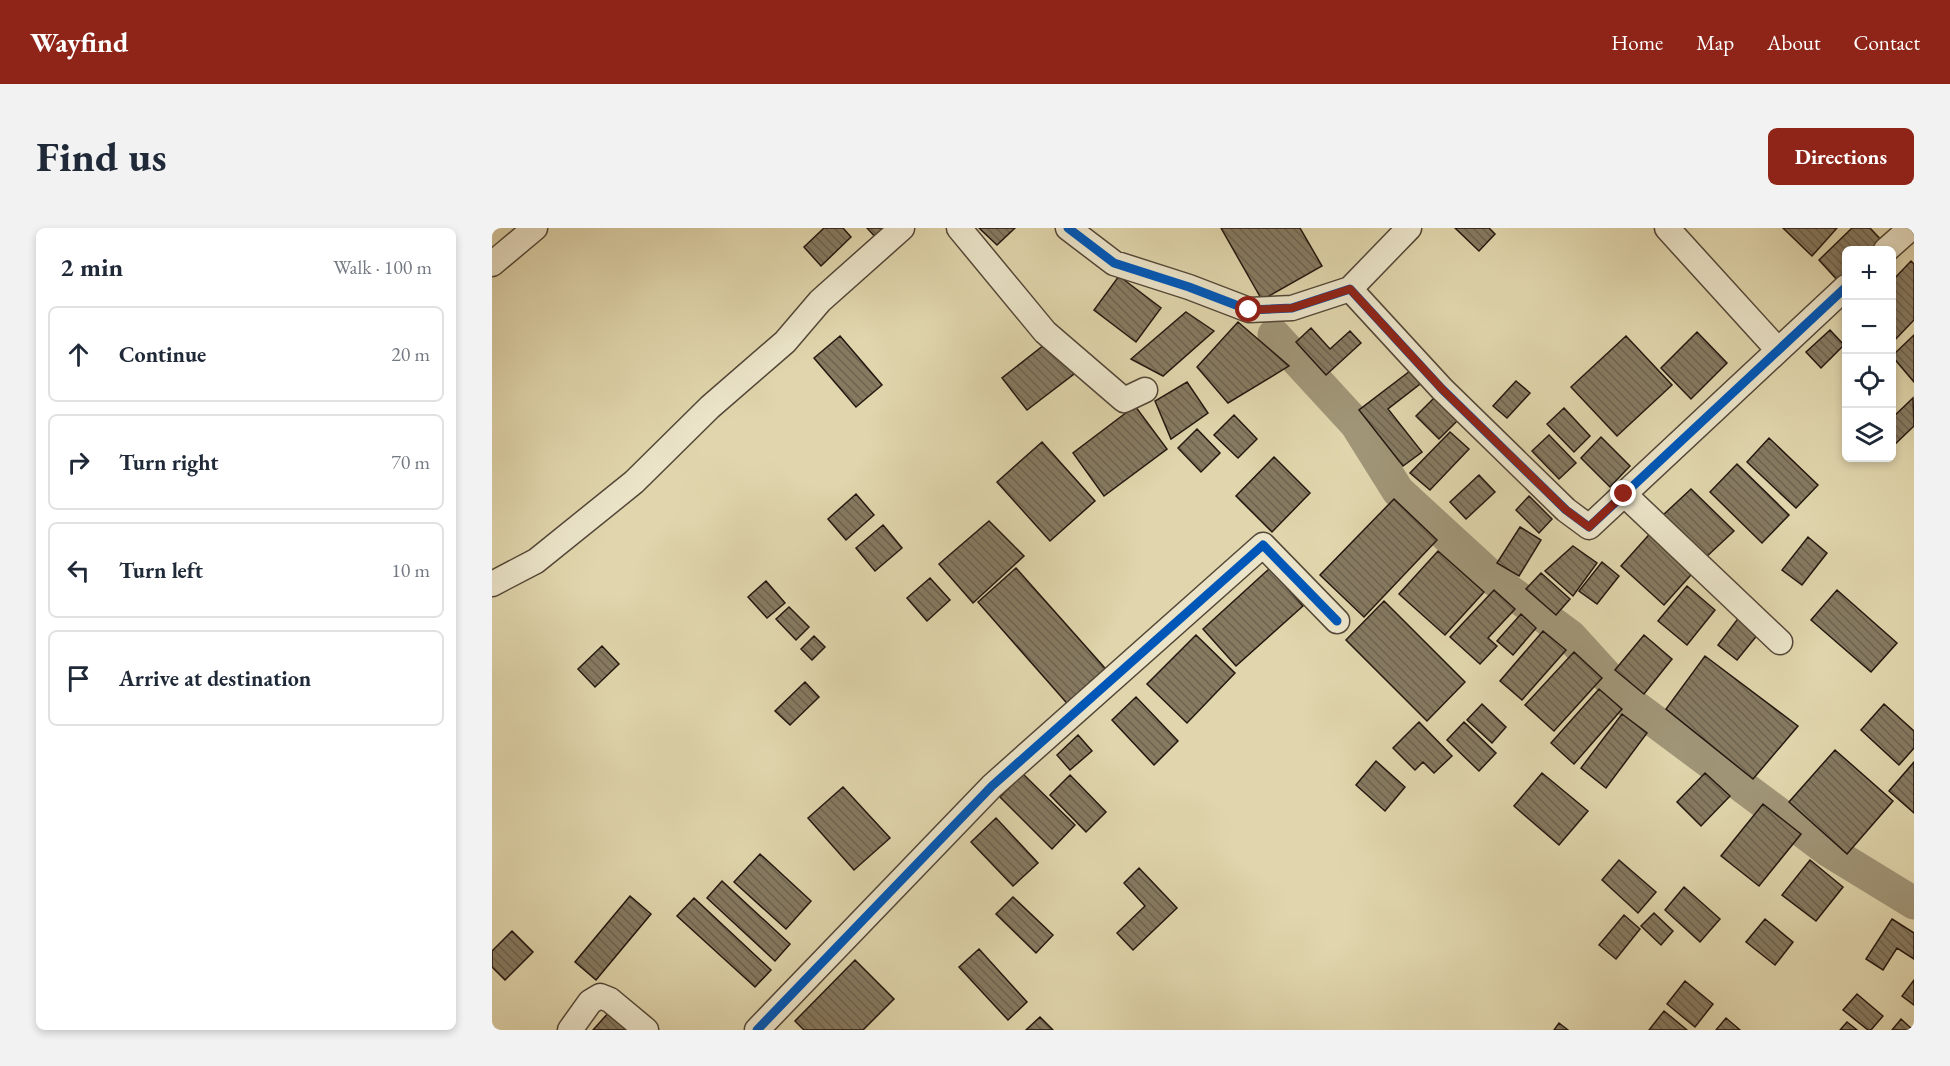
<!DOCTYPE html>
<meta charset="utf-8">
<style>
body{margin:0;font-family:"EB Garamond",serif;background:#f2f2f3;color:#1f2937}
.controls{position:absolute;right:18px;top:18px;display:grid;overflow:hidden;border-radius:9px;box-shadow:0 3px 9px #0003}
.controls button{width:54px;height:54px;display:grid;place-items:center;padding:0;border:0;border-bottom:2px solid #e0e1e3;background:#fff;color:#1f2937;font:30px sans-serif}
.stop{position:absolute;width:18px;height:18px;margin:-14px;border:4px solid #8f2418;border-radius:50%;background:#fff}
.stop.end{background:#8f2418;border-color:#fff;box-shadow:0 2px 6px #0008}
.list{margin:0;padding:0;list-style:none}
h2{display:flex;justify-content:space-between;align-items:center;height:78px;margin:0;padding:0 24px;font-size:26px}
h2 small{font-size:20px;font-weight:400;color:#747a83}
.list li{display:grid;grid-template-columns:39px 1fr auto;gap:18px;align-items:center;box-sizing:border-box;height:96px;margin:0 12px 12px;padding:0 12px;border:2px solid #e0e1e3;border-radius:9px}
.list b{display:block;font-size:22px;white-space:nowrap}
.list em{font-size:20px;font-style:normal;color:#747a83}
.icon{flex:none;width:33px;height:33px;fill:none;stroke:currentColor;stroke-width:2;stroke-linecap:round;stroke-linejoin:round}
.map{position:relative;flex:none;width:1422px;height:802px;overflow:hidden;border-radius:9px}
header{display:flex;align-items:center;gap:36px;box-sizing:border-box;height:84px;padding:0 30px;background:#8f2418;color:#fff}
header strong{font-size:28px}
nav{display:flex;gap:33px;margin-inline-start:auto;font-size:21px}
.intro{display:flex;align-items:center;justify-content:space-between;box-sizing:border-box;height:144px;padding:0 36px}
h1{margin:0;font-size:42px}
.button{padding:15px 27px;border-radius:9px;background:#8f2418;color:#fff;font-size:21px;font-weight:700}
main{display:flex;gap:36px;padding:0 36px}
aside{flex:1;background:#fff;border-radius:9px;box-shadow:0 3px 9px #0003}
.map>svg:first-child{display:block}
</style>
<header>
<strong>Wayfind</strong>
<nav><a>Home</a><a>Map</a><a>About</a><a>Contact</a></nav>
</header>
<div class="intro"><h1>Find us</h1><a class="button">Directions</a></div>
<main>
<aside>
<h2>2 min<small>Walk · 100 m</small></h2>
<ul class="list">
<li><svg class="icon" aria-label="ahead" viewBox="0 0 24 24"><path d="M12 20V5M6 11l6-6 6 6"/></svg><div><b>Continue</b></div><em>20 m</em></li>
<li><svg class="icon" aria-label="right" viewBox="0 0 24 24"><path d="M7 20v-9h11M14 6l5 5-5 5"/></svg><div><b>Turn right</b></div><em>70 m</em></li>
<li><svg class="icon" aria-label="left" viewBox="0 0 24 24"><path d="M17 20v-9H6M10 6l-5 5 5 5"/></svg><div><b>Turn left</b></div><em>10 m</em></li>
<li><svg class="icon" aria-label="arrive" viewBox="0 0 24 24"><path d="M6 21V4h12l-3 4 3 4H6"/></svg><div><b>Arrive at destination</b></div></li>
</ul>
</aside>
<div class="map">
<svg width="1422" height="802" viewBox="0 0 1422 802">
<defs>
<pattern id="building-back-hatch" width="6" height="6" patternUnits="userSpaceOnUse" patternTransform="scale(1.5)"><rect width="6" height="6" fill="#867a61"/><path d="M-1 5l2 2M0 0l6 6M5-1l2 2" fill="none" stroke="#6d634f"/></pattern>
</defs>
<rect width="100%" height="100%" fill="#e0d5ac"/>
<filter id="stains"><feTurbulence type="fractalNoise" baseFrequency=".00333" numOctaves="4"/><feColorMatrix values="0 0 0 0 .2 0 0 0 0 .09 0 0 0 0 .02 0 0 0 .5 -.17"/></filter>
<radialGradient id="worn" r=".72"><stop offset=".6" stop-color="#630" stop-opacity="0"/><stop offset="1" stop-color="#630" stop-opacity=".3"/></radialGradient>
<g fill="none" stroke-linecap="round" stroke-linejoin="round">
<path stroke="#a09577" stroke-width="33" d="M 782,107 L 864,196 L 906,263 L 1004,353 L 1078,408 L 1141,477 L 1337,623 L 1422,675"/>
</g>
<path fill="url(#building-back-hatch)" stroke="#241810" stroke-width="1.5" d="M 332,0 L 351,0 L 359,9 L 329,38 L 312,19 Z
M 375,0 L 401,0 L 387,13 Z
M 487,0 L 523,0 L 505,17 Z
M 729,0 L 808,0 L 830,38 L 770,72 Z
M 963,0 L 997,0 L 1003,6 L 987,23 Z
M 1291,0 L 1345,0 L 1320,28 Z
M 1360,0 L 1378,0 L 1393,16 L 1385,22 L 1354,22 L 1354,50 L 1348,55 L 1327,32 Z
M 1419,33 L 1422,36 L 1422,92 L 1400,115 L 1400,53 Z
M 627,48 L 669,80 L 644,114 L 602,82 Z
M 694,84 L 722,103 L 671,148 L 639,131 Z
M 746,94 L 797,138 L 736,175 L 705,139 Z
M 819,100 L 838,121 L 858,103 L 869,115 L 834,147 L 804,114 Z
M 1338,102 L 1352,117 L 1329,140 L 1314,124 Z
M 1205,104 L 1235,135 L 1199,171 L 1169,140 Z
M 1422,107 L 1422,154 L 1400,128 Z
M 348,108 L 390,157 L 364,179 L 322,130 Z
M 1134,108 L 1180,157 L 1125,208 L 1079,159 Z
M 557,113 L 582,146 L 535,182 L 510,150 Z
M 918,143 L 928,156 L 896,181 L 930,224 L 911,238 L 867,182 Z
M 1024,153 L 1038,165 L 1015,190 L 1001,178 Z
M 695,154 L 716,185 L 679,211 L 663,173 Z
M 942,170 L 965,193 L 947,211 L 924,188 Z
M 1421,170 L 1422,198 L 1400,219 L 1400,190 Z
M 643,178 L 675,221 L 612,268 L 581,225 Z
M 1072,180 L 1098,208 L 1082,224 L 1055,196 Z
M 742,187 L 765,211 L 746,230 L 722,207 Z
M 705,201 L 728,225 L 709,244 L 686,220 Z
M 958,204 L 977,221 L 938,262 L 918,245 Z
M 1057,207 L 1084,235 L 1067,251 L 1040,223 Z
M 1109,209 L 1138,238 L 1118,259 L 1089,230 Z
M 1277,210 L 1326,257 L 1304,280 L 1255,234 Z
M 550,214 L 603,273 L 558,313 L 505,254 Z
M 782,229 L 818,265 L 780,304 L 744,268 Z
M 1245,236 L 1297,287 L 1270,315 L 1218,264 Z
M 987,247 L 1003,264 L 974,291 L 958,274 Z
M 1199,261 L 1242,303 L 1212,331 L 1170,288 Z
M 364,266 L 382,287 L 354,312 L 336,291 Z
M 1037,268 L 1060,291 L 1047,305 L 1024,282 Z
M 902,271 L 945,312 L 872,389 L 828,347 Z
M 497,293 L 532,328 L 481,375 L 447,336 Z
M 391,297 L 410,320 L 383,343 L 364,320 Z
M 1028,299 L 1049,312 L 1027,348 L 1005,335 Z
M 1163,300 L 1206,339 L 1172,377 L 1129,338 Z
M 1316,309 L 1335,325 L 1310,357 L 1290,342 Z
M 1081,318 L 1105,335 L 1081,368 L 1053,343 Z
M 946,323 L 992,364 L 953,407 L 907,366 Z
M 1110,334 L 1127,348 L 1105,376 L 1087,363 Z
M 524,340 L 619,447 L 580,481 L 486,374 Z
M 778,340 L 811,378 L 744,438 L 711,401 Z
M 1049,345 L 1078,371 L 1064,387 L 1034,361 Z
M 438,350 L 458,372 L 435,393 L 415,370 Z
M 274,353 L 293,375 L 275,390 L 256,369 Z
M 1195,358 L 1223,382 L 1195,417 L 1166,393 Z
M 1002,362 L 1023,381 L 996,410 L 1005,418 L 988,436 L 958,409 Z
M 1345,362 L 1405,415 L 1379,444 L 1319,392 Z
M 892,373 L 973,454 L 935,493 L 854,412 Z
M 297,379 L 317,399 L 304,412 L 284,391 Z
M 1251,384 L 1271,400 L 1245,432 L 1226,417 Z
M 1029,386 L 1044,400 L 1021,427 L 1005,413 Z
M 1051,403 L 1074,422 L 1030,472 L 1008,453 Z
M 704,407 L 743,445 L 695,495 L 655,456 Z
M 1152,407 L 1180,431 L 1152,466 L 1123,442 Z
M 322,408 L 333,419 L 320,432 L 309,421 Z
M 110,418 L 127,436 L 103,459 L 86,441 Z
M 1082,424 L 1110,450 L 1062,503 L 1033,477 Z
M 1213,428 L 1306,498 L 1261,551 L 1174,481 Z
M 313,454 L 327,469 L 298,497 L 283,483 Z
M 1107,461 L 1130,481 L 1082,536 L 1059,515 Z
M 644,469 L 686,513 L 662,537 L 620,492 Z
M 990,476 L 1014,499 L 1000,515 L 975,492 Z
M 1392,476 L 1422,503 L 1422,520 L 1407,537 L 1369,502 Z
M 1130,486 L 1155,505 L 1114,560 L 1089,540 Z
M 927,494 L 960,528 L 942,545 L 931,534 L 923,542 L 901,520 Z
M 972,494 L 1004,525 L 987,543 L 955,512 Z
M 586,507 L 600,523 L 578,542 L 565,527 Z
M 1343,522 L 1401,573 L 1355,626 L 1297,574 Z
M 884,533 L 913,559 L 893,583 L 864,557 Z
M 1422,534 L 1422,585 L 1397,563 Z
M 1050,545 L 1096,583 L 1067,617 L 1022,578 Z
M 1213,545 L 1238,568 L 1209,598 L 1185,574 Z
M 531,546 L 583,597 L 560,621 L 508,569 Z
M 578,547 L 614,584 L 594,604 L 558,567 Z
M 351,559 L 398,610 L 362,642 L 316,590 Z
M 1271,576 L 1309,606 L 1267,658 L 1229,628 Z
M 504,590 L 546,635 L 521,658 L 479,614 Z
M 268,626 L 319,673 L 294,701 L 242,654 Z
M 1127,632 L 1164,664 L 1146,685 L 1110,652 Z
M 1318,632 L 1351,659 L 1324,693 L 1290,667 Z
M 647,640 L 685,680 L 641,722 L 625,705 L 653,678 L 632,655 Z
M 230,653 L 298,716 L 283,733 L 215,670 Z
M 1192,659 L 1228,691 L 1208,714 L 1173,682 Z
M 138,668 L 159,686 L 104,752 L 83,734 Z
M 521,669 L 561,707 L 544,725 L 504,686 Z
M 202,670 L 279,742 L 263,759 L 185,688 Z
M 1162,685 L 1181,703 L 1169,717 L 1149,698 Z
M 1132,687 L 1148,701 L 1124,731 L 1107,717 Z
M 1273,691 L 1301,714 L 1283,737 L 1254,714 Z
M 1400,691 L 1422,705 L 1422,731 L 1405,720 L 1391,742 L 1374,731 Z
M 20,703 L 41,724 L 13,752 L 0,739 L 0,723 Z
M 487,721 L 535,774 L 516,792 L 467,739 Z
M 363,732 L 402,771 L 371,802 L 312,802 L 303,793 Z
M 1422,752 L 1422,777 L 1410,768 Z
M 1193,753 L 1221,776 L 1203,799 L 1175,776 Z
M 1365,766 L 1391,788 L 1379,802 L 1376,802 L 1351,782 Z
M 118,783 L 139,802 L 101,802 Z
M 1172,783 L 1195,802 L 1157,802 Z
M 548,789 L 561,802 L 534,802 Z
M 1234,790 L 1248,802 L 1224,802 Z
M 1409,791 L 1421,802 L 1400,802 Z
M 1355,794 L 1365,802 L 1348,802 Z
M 1067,795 L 1076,802 L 1062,802 Z"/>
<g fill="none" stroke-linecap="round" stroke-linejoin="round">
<defs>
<path id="street" d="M 467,0 L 553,104 L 632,172 L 653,162
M 576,0 L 622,35 L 697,59 L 757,82 L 800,80 L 858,61 L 950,161 L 1074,282 L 1097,299 L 1354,59
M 1175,0 L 1286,122
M 1394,22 L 1419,0
M 0,36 L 43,0
M 858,61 L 917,0
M 1132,266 L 1288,414
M 0,356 L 44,333 L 142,254 L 218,179 L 293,114 L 328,73 L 410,0
M 78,802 L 98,774 L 108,768 L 118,772 L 154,802
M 265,802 L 500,558 L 771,317 L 845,393"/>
</defs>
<use href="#street" stroke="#534737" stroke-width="27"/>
<use href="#street" stroke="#ebe4c9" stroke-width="24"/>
<defs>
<path id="cycleway" d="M 576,0 L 622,35 L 697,59 L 757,82 L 800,80 L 858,61 L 950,161 L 1074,282 L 1097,299 L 1354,59
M 265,802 L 500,558 L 771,317 L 845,393"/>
</defs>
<use href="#cycleway" stroke="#ebe4c9" stroke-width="13"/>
<use href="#cycleway" stroke="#0057b8" stroke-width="9"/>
</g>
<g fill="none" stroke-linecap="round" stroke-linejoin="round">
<path stroke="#8f2418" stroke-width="8" d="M 757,82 L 800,80 L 858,61 L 950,161 L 1074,282 L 1097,299 L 1132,266"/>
</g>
<rect width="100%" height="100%" filter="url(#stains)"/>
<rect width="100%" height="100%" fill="url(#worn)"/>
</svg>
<div class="controls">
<button>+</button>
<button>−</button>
<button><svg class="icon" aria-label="locate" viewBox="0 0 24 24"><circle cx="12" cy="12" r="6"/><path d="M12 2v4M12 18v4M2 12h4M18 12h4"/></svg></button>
<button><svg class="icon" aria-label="layers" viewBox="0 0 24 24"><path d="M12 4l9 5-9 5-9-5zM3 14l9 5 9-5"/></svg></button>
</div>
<div class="stop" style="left:757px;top:82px"></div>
<div class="stop end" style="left:1132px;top:266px"></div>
</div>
</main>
